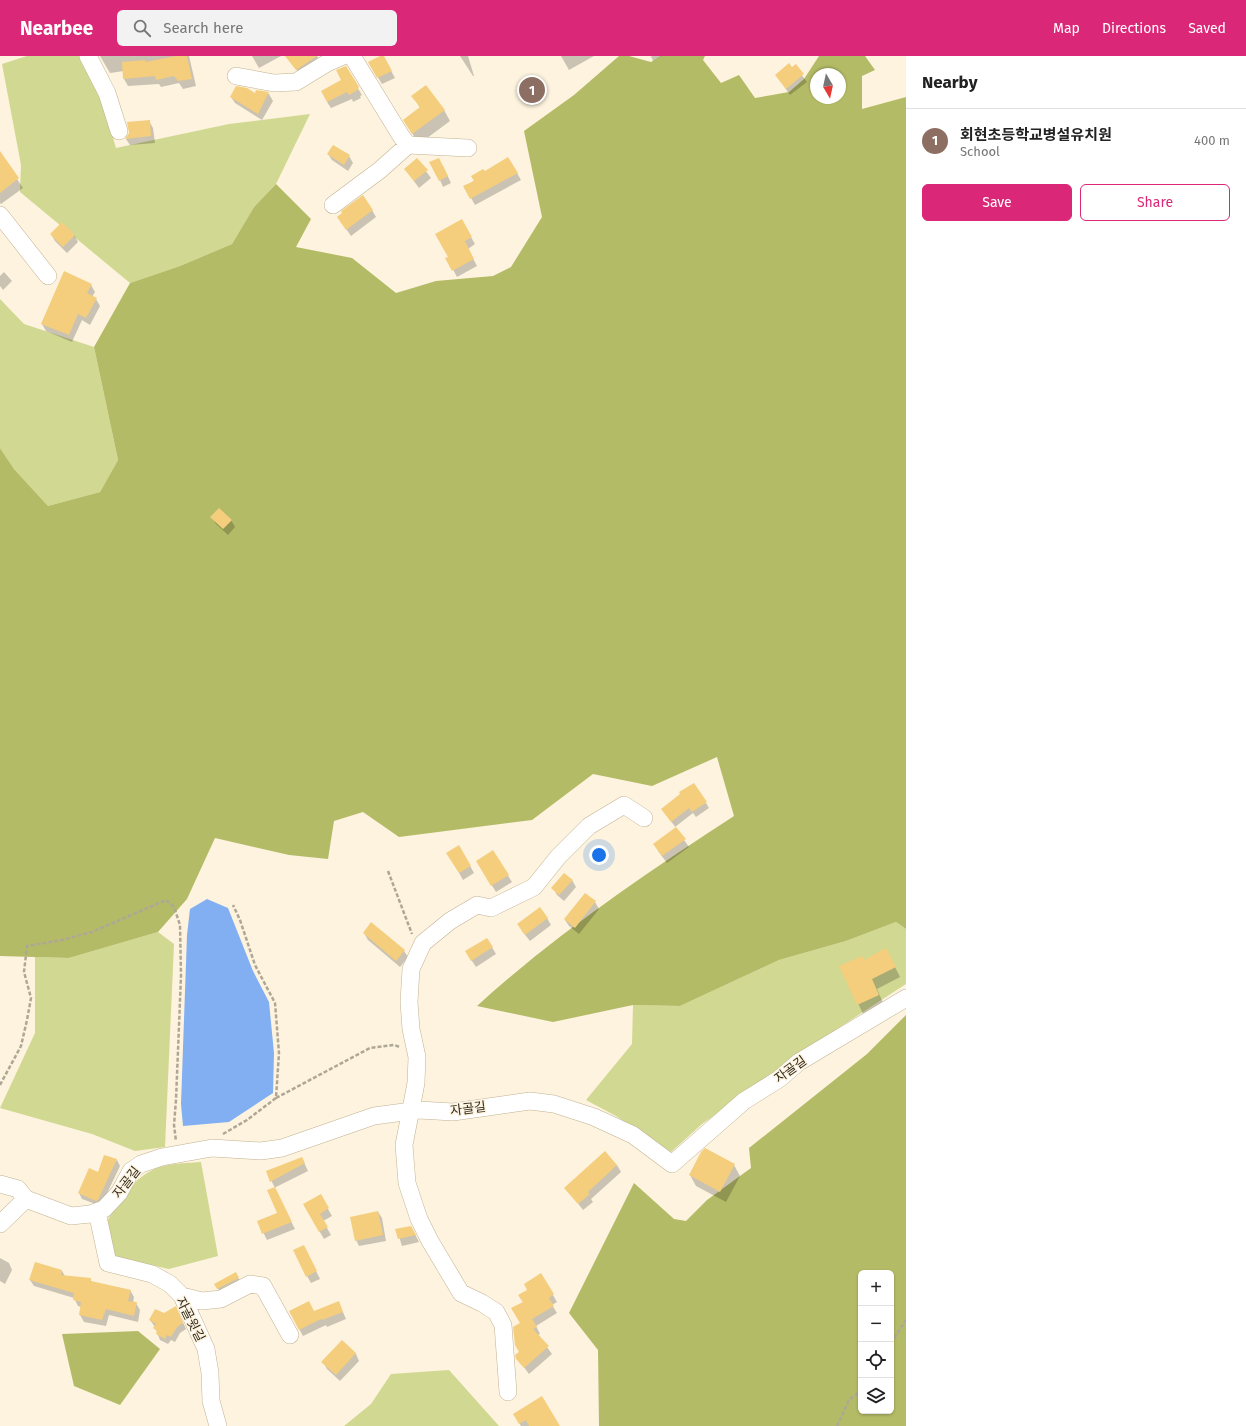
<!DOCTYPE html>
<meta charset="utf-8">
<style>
body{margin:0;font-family:"Fira Sans","Noto Sans KR",sans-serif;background:#f2f2f2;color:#222}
.controls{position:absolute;right:12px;bottom:12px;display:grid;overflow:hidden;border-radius:6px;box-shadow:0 1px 3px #0004}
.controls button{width:36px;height:36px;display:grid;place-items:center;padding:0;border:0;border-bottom:1px solid #e0e0e0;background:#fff;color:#222;font:20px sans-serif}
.compass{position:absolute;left:810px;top:12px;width:36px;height:36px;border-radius:50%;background:#fff;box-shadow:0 1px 3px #0004;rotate:171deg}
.you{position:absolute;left:599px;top:799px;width:14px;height:14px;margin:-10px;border:3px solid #fff;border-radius:50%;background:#1a73e8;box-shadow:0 0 0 6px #1a73e833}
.badge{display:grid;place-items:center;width:26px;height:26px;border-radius:50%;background:#db2777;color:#fff;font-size:13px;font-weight:700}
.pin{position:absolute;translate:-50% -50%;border:2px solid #fff;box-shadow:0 1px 4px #0006}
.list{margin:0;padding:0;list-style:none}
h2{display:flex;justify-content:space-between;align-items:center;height:52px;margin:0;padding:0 16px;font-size:17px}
h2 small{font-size:13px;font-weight:400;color:#767676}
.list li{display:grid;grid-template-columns:26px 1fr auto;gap:12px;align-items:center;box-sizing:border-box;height:64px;padding:0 16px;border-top:1px solid #e0e0e0}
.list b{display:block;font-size:15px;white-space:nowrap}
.list p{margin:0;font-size:13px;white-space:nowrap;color:#767676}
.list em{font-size:13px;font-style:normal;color:#767676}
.actions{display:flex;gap:8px;padding:12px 16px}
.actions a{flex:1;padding:9px 0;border:1px solid #db2777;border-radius:6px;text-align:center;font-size:14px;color:#db2777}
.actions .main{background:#db2777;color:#fff}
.icon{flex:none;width:22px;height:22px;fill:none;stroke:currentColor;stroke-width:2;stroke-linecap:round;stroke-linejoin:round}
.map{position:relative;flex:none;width:906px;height:1370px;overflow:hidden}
header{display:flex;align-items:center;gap:24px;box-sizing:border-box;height:56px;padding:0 20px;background:#db2777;color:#fff}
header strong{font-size:19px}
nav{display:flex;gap:22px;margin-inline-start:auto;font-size:14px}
.search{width:280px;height:36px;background:#f2f2f2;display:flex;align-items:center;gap:10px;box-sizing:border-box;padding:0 14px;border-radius:6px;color:#767676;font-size:15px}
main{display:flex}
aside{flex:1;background:#fff}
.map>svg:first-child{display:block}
</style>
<header>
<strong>Nearbee</strong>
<div class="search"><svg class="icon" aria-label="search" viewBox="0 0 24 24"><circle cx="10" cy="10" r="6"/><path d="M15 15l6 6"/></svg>Search here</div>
<nav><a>Map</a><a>Directions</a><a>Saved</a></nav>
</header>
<main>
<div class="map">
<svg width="906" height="1370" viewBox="0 0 906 1370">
<rect width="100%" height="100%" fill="#fdf3df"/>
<path fill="#d1d891" d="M 27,0 L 79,0 L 100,38 L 116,92 L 229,68 L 310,58 L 276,128 L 254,151 L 232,188 L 180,210 L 130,227 L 20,136 L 21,109 L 2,8 Z
M 0,243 L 24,268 L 94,291 L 118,404 L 100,436 L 48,450 L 14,413 L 0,392 Z
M 896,866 L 906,873 L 906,928 L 837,973 L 702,1068 L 671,1096 L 616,1060 L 586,1044 L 632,988 L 633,949 L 680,950 L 779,904 L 846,885 Z
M 158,876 L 174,888 L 165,1091 L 135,1095 L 92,1078 L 0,1052 L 35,977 L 35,901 L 69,902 Z
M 201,1106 L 218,1200 L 169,1213 L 114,1201 L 101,1176 C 115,1151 133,1117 164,1110 C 176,1107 189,1107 201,1106 Z
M 449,1314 L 499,1370 L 344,1370 L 371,1348 L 391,1318 Z"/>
<path fill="#b4bb66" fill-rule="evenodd" d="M 619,0 L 629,0 L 651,6 L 661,0 L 705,0 L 703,4 L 721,27 L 739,19 L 755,42 L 789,36 L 804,23 L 819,0 L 865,0 L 875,14 L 862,20 L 862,53 L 906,41 L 906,873 L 896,866 L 846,885 L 779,904 L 680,950 L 633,949 L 553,966 L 477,950 C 556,878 645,818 734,760 L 717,701 L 652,730 L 593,718 L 532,764 L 399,781 L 363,756 L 334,765 L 328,803 L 289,799 L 215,782 L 187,843 L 158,876 L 69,902 L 0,900 L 0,392 L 14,413 L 48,450 L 100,436 L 118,404 L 94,291 L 130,227 L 180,210 L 232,188 L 254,151 L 276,128 L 311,163 L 296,191 L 352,202 L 396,237 L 436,225 L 493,220 L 511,211 L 542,161 L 524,75 L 574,39 ZM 816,18 L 840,18 L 840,42 L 816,42 Z
M 906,959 L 906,1370 L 599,1370 L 598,1294 L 569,1257 L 634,1127 L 674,1163 L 686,1165 L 707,1144 L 751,1112 L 749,1092 L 867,998 ZM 861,1217 L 891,1217 L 891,1355 L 861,1355 Z
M 138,1275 L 160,1293 L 120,1349 L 74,1330 L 62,1278 Z"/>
<path fill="#82aff2" d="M 207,843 L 228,852 L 253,915 L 269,946 L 274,997 L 273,1037 L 229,1066 L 183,1070 L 181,1048 L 187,879 L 190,853 Z"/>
<path fill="#0003" d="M 100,0 L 189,0 L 196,30 L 183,33 L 179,27 L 161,31 L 159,28 L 128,30 L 124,23 L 124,15 L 110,17 Z
M 252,0 L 281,0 L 259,12 Z
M 299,0 L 317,0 L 321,7 L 301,20 L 291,6 Z
M 383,0 L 395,22 L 382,28 L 369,7 Z
M 460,0 L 468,0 L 474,20 L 473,20 Z
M 561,0 L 594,0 L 569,14 Z
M 651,0 L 662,0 L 653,5 Z
M 795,10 L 807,26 L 790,39 L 776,19 Z
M 345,11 L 362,39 L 360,40 L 361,42 L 353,46 L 352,43 L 331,52 L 327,46 L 342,24 Z
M 257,35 L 269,38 L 273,45 L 262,64 L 235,47 L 231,41 L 255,38 Z
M 413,40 L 444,54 L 450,65 L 419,88 L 410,74 L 420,52 Z
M 149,65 L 153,72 L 155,87 L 130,89 L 126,83 Z
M 0,97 L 23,132 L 1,148 L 0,147 Z
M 328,98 L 349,100 L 353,107 L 348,115 L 332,104 Z
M 417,103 L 431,122 L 419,132 L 405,113 Z
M 443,110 L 451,127 L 443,131 L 440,124 Z
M 485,117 L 517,117 L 521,124 L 475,149 L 465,131 Z
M 372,154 L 376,161 L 351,180 L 338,161 L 343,157 Z
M 461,164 L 475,188 L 468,193 L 477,210 L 457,221 L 447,202 L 449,201 Z
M 51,178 L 74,179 L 78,186 L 67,197 L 55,185 Z
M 4,216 L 12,225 L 3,234 L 0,230 L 0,220 Z
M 91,229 L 95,236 L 92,241 L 96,243 L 100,250 L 90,269 L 82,264 L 72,286 L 46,275 L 42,268 Z
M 212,461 L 231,464 L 235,471 L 228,479 L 216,468 Z
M 706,747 L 709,752 L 696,761 L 693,757 L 675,771 L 689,791 L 667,807 L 658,795 L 676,772 L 662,753 Z
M 459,790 L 474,817 L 463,824 L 448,797 Z
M 493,796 L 512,826 L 496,836 L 477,805 Z
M 572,824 L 576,831 L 564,845 L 557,839 L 553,832 Z
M 595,846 L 599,853 L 579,878 L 569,870 L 565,864 Z
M 547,862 L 551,869 L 530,885 L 522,875 Z
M 364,877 L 404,895 L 408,901 L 400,911 L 368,884 Z
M 487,883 L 496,898 L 476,911 L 466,896 Z
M 891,903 L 900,921 L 877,933 L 884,949 L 863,958 L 841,910 L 864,905 Z
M 302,1102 L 308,1115 L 274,1132 L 295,1173 L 267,1184 L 258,1166 L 278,1158 L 269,1134 L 275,1132 L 267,1116 Z
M 117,1104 L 120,1110 L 101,1150 L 82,1143 L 79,1137 Z
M 617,1109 L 621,1116 L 591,1143 L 593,1146 L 583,1154 L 566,1132 Z
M 734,1109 L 740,1120 L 726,1146 L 696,1130 L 690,1119 Z
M 320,1139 L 332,1160 L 323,1165 L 331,1179 L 324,1183 L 304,1149 Z
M 378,1156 L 382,1162 L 386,1185 L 359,1190 L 356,1184 Z
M 397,1174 L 415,1178 L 419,1186 L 402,1190 Z
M 307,1197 L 320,1223 L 311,1227 L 307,1220 Z
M 0,1202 L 9,1207 L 12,1214 L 5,1228 L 0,1225 Z
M 62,1215 L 65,1220 L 90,1223 L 92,1226 L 130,1234 L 134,1241 L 133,1247 L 136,1247 L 140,1254 L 138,1266 L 109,1259 L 106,1270 L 84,1266 L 80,1259 L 81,1251 L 78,1250 L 74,1242 L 34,1230 L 30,1224 Z
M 236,1218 L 242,1229 L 222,1240 L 216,1229 Z
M 541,1219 L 557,1246 L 552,1249 L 557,1257 L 536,1270 L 540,1278 L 538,1279 L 552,1298 L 529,1318 L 517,1302 L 520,1296 L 523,1246 L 519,1240 L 528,1234 Z
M 339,1247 L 346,1263 L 327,1271 L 326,1269 L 303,1280 L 290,1256 L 314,1256 Z
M 179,1257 L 186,1273 L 180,1277 L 175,1286 L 171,1284 L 168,1288 L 160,1284 L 155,1271 L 150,1264 L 164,1259 Z
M 342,1285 L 356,1298 L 359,1305 L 340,1325 L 327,1313 L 323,1306 Z
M 514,1358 L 559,1370 L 521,1370 Z"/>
<path fill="#f4ce7c" d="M 176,0 L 187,0 L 192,23 L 178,25 L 174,20 L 156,24 L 155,20 L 123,23 L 122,6 L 145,4 L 145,6 Z
M 285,0 L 317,0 L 296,14 Z
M 380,0 L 384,0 L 392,15 L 377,22 L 368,6 Z
M 789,7 L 792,11 L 796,8 L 804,18 L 786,33 L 775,19 Z
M 346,10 L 359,31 L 357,33 L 358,34 L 349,39 L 347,36 L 327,46 L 321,35 L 341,24 L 336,14 Z
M 426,29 L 445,54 L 412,78 L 403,64 L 420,51 L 411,40 Z
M 236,30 L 247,32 L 255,37 L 256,34 L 269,36 L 258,58 L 230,41 Z
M 150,64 L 151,80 L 125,83 L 129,77 L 127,66 Z
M 333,89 L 350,99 L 344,109 L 327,98 Z
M 0,95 L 19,122 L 0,137 Z
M 508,101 L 518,117 L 470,143 L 463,130 L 474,125 L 471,120 L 483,113 L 485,115 Z
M 417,102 L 428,114 L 414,125 L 404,113 Z
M 439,102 L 448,120 L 439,125 L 429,106 Z
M 363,139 L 373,154 L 346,174 L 337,161 L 342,157 L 341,155 Z
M 462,163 L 472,181 L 465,185 L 474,203 L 452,215 L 445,202 L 448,201 L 435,178 Z
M 62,166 L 75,179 L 63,191 L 50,178 Z
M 64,215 L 92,228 L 87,237 L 97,242 L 86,262 L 78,258 L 69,279 L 41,268 Z
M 219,452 L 232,464 L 223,473 L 210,461 Z
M 694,727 L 707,746 L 692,756 L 689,752 L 671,766 L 661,753 L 680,738 L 679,736 Z
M 676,771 L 686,783 L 662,800 L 653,788 Z
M 459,789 L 471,810 L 459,817 L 446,797 Z
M 493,794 L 509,819 L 491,830 L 476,805 Z
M 564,817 L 573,824 L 559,839 L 551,832 Z
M 585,837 L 596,845 L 575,872 L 564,863 Z
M 540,851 L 548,862 L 525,879 L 517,868 Z
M 371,866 L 405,894 L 396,905 L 363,877 Z
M 487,882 L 493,891 L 471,905 L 465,895 Z
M 886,892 L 896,911 L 872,923 L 879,939 L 857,949 L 839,910 L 862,900 L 864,904 Z
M 705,1092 L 735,1108 L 720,1136 L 689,1119 L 701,1096 Z
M 605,1095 L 617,1109 L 588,1136 L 590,1138 L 578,1148 L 564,1132 Z
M 104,1099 L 117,1103 L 98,1144 L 96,1145 L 78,1137 L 89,1112 L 98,1116 Z
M 302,1101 L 305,1107 L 270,1126 L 266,1115 Z
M 275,1131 L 292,1166 L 262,1178 L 257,1165 L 277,1157 L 267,1134 Z
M 321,1138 L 329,1152 L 320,1158 L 328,1171 L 319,1176 L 303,1148 Z
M 378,1155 L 383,1179 L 355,1185 L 350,1161 Z
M 411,1170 L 416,1179 L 398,1183 L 395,1173 Z
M 304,1189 L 317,1215 L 306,1221 L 293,1194 Z
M 35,1206 L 62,1214 L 61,1219 L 91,1222 L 91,1225 L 131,1234 L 128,1245 L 137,1246 L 134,1260 L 106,1253 L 102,1264 L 79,1259 L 81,1246 L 73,1244 L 74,1237 L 29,1224 Z
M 236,1216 L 239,1222 L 217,1233 L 214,1228 Z
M 541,1217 L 554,1238 L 549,1242 L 554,1250 L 532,1263 L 537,1271 L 533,1273 L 549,1290 L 524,1312 L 516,1303 L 515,1299 L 519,1296 L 515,1289 L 513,1271 L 520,1267 L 511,1252 L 523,1246 L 518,1239 L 527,1234 L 524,1228 Z
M 309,1245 L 314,1255 L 339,1245 L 343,1256 L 322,1264 L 321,1263 L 299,1274 L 289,1255 Z
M 176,1250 L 183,1267 L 177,1271 L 171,1281 L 167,1279 L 165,1283 L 156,1278 L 157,1275 L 153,1272 L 156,1268 L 149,1264 L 155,1253 L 164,1257 Z
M 342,1284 L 356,1297 L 336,1319 L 321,1306 Z
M 542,1340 L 560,1370 L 529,1370 L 526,1364 L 519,1368 L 513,1358 Z"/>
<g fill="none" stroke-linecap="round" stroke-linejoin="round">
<defs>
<path id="minor" d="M 88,0 L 107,37 L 119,75
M 352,0 L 401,80 L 408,89 L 468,92
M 236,20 L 274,27 L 296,26 L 327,7 L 343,0
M 333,149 L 380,114 L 408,89
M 0,159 L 48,220
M 0,1128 L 18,1133 L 26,1143 L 71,1160 L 90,1158 L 104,1153 L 119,1137 L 131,1115 L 141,1108 L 162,1101 L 212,1092 L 261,1095 L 282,1092 L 374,1060 L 419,1054 L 453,1056 L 530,1045 L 554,1048 L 594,1061 L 633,1079 L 672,1108 L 744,1045 L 779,1023 L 799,1006 L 906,942
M 97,1156 L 108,1207 L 152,1218 L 170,1228 L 182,1240 L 206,1293 L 210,1317 L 211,1345 L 218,1370
M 0,1168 L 26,1143
M 182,1240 L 202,1245 L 221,1243 L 250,1228 L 263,1230 L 290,1279
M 508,1336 L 503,1269 L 496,1256 L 482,1247 L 461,1237 L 430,1185 L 419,1163 L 407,1127 L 404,1089 L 416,1027 L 417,1001 L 411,973 L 409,946 L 411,913 L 423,887 L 450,865 L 477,849 L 491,852 L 534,831 L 558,801 L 589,770 L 624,749 L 644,762"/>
</defs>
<use href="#minor" stroke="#c2b291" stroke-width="18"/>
<path stroke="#afa795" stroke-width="2.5" stroke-dasharray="4 2" stroke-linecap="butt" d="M 388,815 L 412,878
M 0,1029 L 21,990 L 27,964 L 31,942 L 24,916 L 27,890 L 62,884 L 92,876 L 166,844 L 174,851 L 180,869 L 181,920 L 176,1044 L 174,1069 L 176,1085
M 276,1042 L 370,992 L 394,989 L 400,991
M 223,1078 L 247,1064 L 276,1042 L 279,997 L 275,947 L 255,909 L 240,864 L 233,849
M 891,1287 L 906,1264
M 837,1370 L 849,1344 L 861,1335"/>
<use href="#minor" stroke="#fff" stroke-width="17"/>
</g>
<g text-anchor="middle" stroke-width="3" stroke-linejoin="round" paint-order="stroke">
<g font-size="13" fill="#302a1d" stroke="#fdf3df">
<text transform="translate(790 1013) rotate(-36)" y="5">자골길</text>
<text transform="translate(468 1052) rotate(-7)" y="5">자골길</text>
<text transform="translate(126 1126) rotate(-52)" y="5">자골길</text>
<text transform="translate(191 1263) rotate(63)" y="5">자골윗길</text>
</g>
</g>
</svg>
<div class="controls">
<button>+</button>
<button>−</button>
<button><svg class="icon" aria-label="locate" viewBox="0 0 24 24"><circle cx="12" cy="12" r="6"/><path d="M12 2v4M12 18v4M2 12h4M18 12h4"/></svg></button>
<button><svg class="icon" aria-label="layers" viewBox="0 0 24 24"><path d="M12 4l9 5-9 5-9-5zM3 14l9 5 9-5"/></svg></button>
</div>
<svg class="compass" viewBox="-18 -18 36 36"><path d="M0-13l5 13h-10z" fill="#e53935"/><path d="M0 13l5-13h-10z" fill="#767676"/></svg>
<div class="you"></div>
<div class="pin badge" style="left:532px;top:34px;background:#8d6e63">1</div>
</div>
<aside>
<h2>Nearby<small></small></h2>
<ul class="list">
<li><span class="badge" style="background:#8d6e63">1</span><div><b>회현초등학교병설유치원</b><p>School</p></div><em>400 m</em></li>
</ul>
<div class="actions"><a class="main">Save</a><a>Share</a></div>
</aside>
</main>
